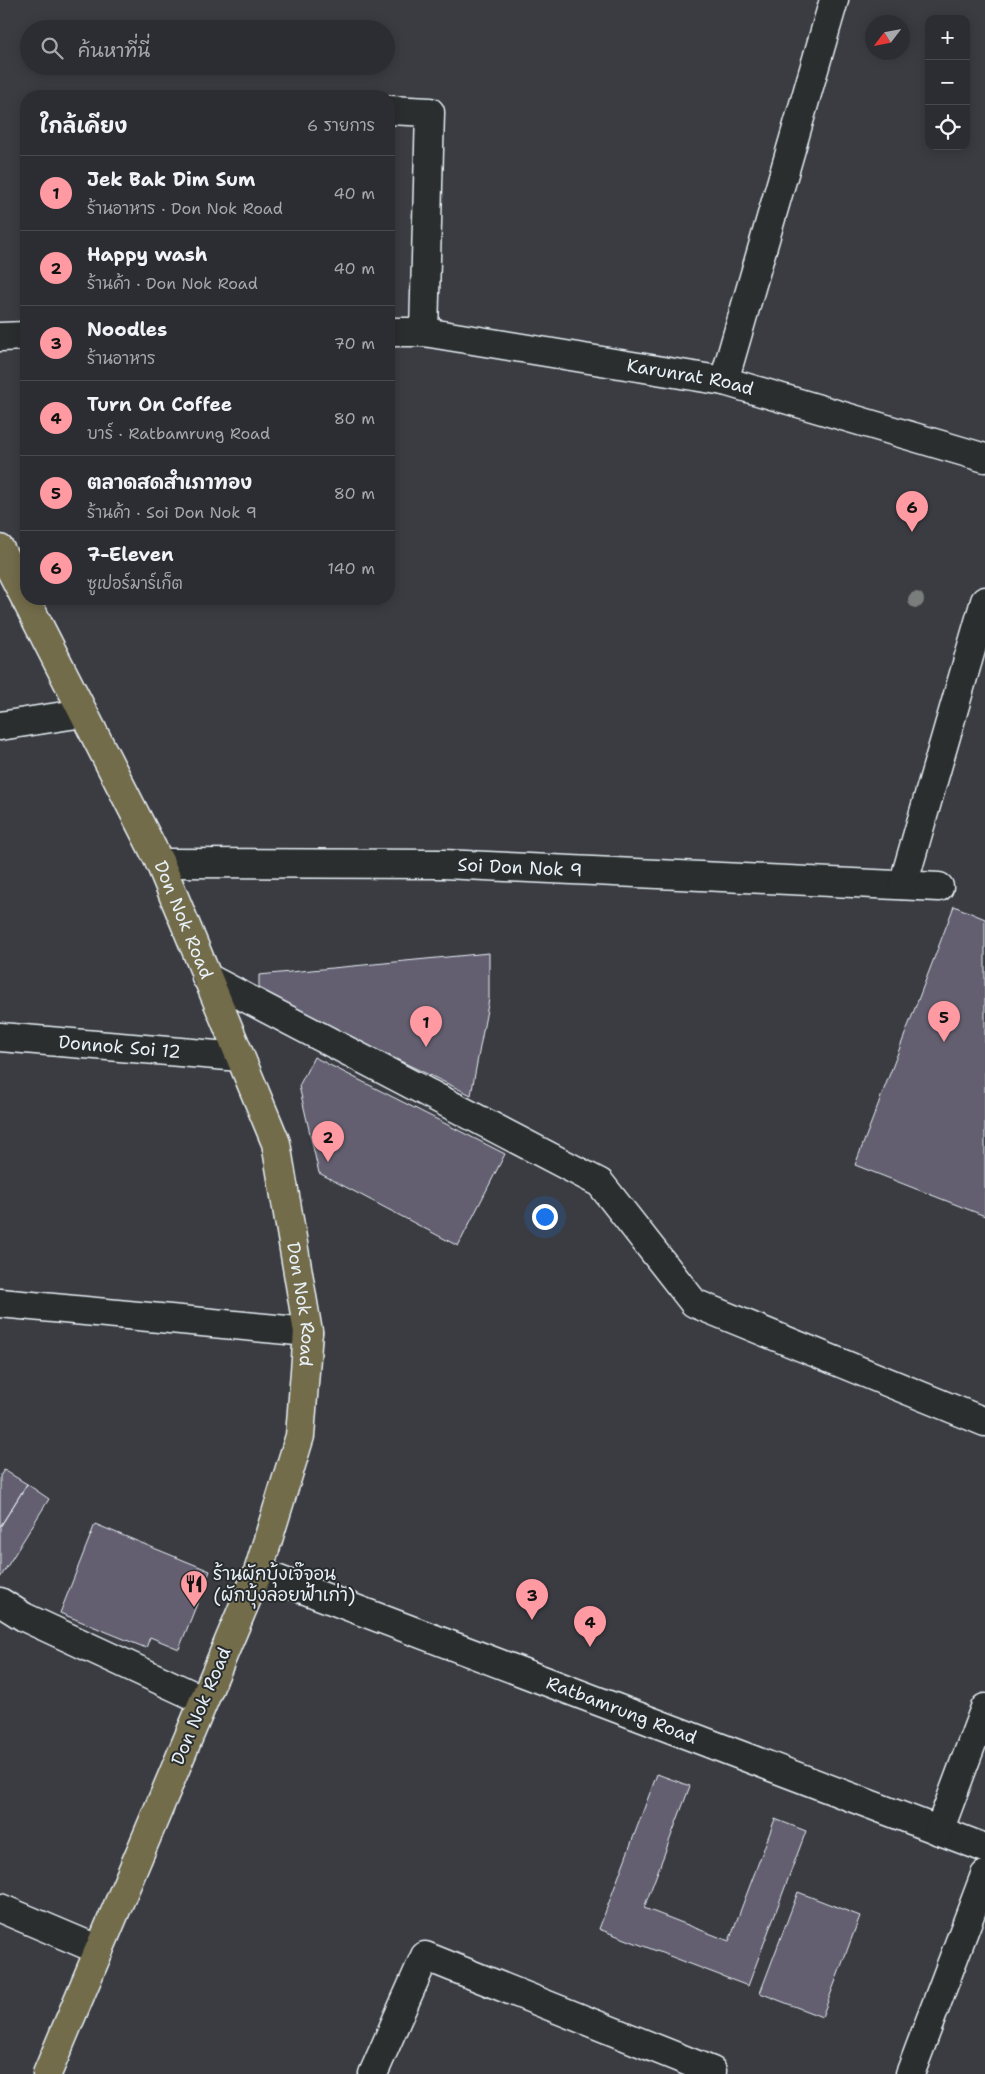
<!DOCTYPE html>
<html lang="th">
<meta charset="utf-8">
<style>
body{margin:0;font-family:"Shantell Sans","Playpen Sans Thai",sans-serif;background:#38393e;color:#f1f3f6}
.controls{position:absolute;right:15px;top:15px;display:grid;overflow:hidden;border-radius:10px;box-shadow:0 2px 12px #0003}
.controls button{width:45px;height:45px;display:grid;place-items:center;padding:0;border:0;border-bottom:1px solid #48494d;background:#2c2d32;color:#f1f3f6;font:25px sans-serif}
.compass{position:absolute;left:865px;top:15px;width:45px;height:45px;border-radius:50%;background:#2c2d32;box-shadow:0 2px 12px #0003;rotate:238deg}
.you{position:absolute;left:544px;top:1216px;width:18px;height:18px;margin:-12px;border:4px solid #fff;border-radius:50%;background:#1a73e8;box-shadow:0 0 0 8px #1a73e833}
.badge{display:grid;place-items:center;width:32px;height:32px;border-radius:50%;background:#ff9aa2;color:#111;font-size:16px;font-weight:700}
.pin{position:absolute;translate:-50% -41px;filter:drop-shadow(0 1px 2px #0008)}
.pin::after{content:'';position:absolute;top:26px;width:18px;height:15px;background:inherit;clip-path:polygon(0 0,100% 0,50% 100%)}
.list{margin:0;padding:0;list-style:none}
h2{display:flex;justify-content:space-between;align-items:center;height:65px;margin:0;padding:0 20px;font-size:21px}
h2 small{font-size:16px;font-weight:400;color:#a6a8ac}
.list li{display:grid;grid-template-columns:32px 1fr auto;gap:15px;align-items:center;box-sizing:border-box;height:75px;padding:0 20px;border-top:1px solid #48494d}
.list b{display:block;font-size:19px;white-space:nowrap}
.list p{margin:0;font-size:16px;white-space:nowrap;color:#a6a8ac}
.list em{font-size:16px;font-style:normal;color:#a6a8ac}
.icon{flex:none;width:28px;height:28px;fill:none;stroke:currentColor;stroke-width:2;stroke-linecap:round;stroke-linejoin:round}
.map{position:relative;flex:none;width:985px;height:2074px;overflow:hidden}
.search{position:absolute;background:#2c2d32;box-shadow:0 2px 12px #0003;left:20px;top:20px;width:375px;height:55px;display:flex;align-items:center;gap:12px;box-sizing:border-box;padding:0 18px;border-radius:28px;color:#a6a8ac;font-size:19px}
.panel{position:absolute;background:#2c2d32;box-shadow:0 2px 12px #0003;left:20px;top:90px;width:375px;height:515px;border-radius:20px}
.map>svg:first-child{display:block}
</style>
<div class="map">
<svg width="985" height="2074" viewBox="0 0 985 2074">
<rect width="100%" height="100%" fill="#3b3c42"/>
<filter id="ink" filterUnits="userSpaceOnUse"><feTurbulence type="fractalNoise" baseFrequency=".02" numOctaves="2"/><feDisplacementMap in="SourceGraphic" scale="10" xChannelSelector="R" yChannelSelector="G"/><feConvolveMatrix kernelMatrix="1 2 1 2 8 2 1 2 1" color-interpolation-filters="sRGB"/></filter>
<g filter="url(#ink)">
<path fill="#635e6f" stroke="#e8f1f8" d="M 34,93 L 134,94 L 134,96 L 34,96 Z
M 954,906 L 985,919 L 985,1216 L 855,1165 Z
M 489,953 L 489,999 L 471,1095 L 259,993 L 259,975 Z
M 314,1057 L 505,1154 L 458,1246 L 319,1173 L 299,1086 Z
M 4,1470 L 27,1484 L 0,1527 L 0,1476 Z
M 27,1484 L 49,1499 L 0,1578 L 0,1527 Z
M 95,1524 L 210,1571 L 179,1649 L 150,1637 L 146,1648 L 60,1613 Z
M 657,1774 L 690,1786 L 644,1908 L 729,1941 L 775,1819 L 806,1831 L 748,1986 L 599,1929 Z
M 798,1892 L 860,1916 L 822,2017 L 760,1993 Z"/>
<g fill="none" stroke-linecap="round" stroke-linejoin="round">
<defs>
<g id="minor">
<path d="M 389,110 L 430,112 L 424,332"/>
<path id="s1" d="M 389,332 L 424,332 L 724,381 L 985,458"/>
<path d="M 0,337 L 26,336"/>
<path d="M 724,381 L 834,0"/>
<path d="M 0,726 L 83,713"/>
<path id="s2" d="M 160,863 L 443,864 L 939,887"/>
<path d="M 903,885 L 985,601"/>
<path d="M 206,977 L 600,1183 L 694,1303 L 985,1422"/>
<path id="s3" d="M 0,1037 L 240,1057"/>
<path d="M 0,1303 L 308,1332"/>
<path id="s4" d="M 258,1572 L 985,1848"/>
<path d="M 0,1602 L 24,1617 L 203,1700"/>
<path d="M 939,1831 L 985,1708"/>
<path d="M 0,1908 L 99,1950"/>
<path d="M 373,2074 L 425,1956 L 712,2071"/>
<path d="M 910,2074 L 985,1875"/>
</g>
<g id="major">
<path id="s5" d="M 0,549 L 160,863 L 276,1143 L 308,1332 L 300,1436 L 258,1572 L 47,2074"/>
</g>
</defs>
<use href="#minor" stroke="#e8f1f8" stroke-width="31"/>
<use href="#major" stroke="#e8f1f8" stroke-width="31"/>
<use href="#minor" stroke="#2a2d2e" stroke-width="28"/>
<use href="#major" stroke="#736c4b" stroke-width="28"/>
</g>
<circle fill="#797e7c" cx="916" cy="600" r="8"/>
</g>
<defs>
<symbol id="restaurant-pin" viewBox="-11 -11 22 30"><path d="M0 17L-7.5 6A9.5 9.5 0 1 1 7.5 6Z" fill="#ff9aa2" stroke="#2a2d2e"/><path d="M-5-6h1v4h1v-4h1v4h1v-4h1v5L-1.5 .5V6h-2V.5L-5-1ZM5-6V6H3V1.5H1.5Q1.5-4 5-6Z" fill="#111"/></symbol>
</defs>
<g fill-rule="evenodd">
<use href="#restaurant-pin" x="178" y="1568" width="32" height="43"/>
</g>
<g text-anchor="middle" stroke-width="4" stroke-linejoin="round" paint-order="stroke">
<g font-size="18" fill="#e8f1f8" stroke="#2a2d2e">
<text dy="6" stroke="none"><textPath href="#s1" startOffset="305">Karunrat Road</textPath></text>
<text dy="6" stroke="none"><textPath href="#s2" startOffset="360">Soi Don Nok 9</textPath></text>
<text dy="6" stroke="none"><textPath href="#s5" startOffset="414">Don Nok Road</textPath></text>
<text dy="6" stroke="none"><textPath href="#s3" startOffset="120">Donnok Soi 12</textPath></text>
<text dy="6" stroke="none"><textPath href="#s5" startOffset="819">Don Nok Road</textPath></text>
<text transform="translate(201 1706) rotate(-67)" y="6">Don Nok Road</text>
<text dy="6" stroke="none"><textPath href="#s4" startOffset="389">Ratbamrung Road</textPath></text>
</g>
<g font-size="18" fill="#e8f1f8" stroke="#2a2d2e" text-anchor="start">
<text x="213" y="1580">ร้านผักบุ้งเจ๊จอน<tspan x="213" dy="21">(ผักบุ้งลอยฟ้าเก่า)</tspan></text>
</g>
</g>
</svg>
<div class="controls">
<button>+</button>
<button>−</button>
<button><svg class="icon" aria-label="locate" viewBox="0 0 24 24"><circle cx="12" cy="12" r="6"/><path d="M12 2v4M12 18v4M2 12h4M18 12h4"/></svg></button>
</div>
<svg class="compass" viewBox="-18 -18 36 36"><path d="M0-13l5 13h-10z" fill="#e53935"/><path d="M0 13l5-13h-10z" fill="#a6a8ac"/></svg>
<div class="you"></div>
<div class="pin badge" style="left:426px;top:1047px">1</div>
<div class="pin badge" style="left:328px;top:1162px">2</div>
<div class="pin badge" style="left:532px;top:1620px">3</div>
<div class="pin badge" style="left:590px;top:1647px">4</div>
<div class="pin badge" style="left:944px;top:1042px">5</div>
<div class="pin badge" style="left:912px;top:532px">6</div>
<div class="search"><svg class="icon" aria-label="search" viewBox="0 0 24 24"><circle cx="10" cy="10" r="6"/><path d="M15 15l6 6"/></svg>ค้นหาที่นี่</div>
<section class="panel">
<h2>ใกล้เคียง<small>6 รายการ</small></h2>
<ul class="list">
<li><span class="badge">1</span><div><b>Jek Bak Dim Sum</b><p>ร้านอาหาร · Don Nok Road</p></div><em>40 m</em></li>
<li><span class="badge">2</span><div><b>Happy wash</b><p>ร้านค้า · Don Nok Road</p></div><em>40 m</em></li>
<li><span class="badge">3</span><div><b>Noodles</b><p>ร้านอาหาร</p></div><em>70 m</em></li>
<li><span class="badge">4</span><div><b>Turn On Coffee</b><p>บาร์ · Ratbamrung Road</p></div><em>80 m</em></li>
<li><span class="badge">5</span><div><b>ตลาดสดสำเภาทอง</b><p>ร้านค้า · Soi Don Nok 9</p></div><em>80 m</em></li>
<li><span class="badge">6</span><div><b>7-Eleven</b><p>ซูเปอร์มาร์เก็ต</p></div><em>140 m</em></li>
</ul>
</section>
</div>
